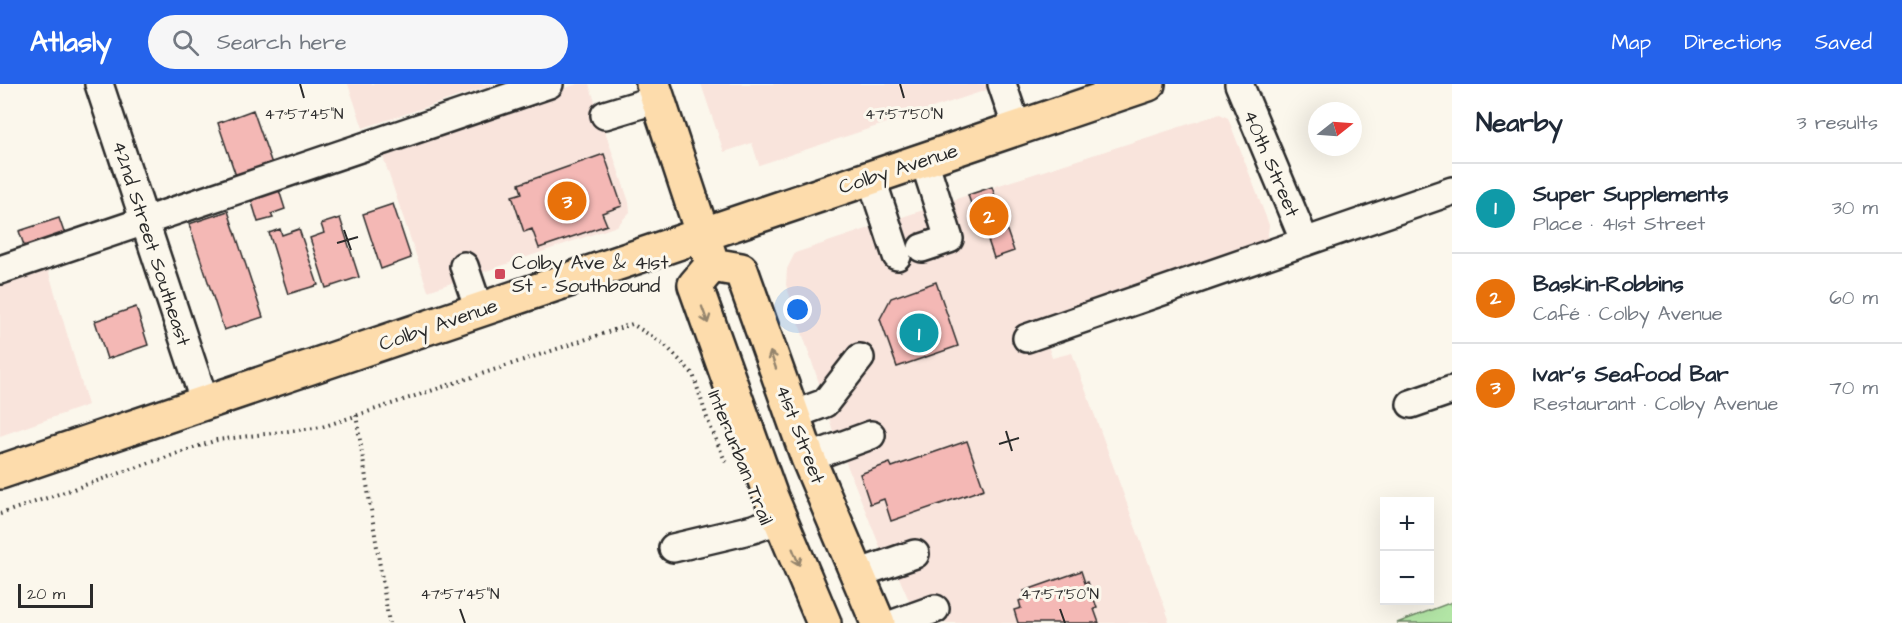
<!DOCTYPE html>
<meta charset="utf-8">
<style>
body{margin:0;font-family:"Architects Daughter",sans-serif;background:#f6f6f7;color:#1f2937}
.controls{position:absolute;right:18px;bottom:18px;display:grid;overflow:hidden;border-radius:0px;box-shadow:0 6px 24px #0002}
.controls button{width:54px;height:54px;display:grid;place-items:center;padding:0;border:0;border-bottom:2px solid #e0e1e3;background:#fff;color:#1f2937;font:30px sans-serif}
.compass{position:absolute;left:1308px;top:18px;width:54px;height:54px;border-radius:50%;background:#fff;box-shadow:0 6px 24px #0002;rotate:73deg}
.scale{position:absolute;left:18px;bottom:15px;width:75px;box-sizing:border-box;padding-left:6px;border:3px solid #2b2b2b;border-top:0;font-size:16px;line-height:21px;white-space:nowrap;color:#2b2b2b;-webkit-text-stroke:4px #fbf7ec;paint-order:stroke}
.you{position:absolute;left:798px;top:226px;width:21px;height:21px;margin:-15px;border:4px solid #fff;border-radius:50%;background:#1a73e8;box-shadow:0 0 0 9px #1a73e833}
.badge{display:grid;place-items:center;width:39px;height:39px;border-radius:50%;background:#2563eb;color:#fff;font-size:20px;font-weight:700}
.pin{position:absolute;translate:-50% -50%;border:3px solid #fff;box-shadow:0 2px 6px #0006}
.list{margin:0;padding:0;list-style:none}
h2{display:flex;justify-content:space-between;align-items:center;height:78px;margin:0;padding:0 24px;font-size:26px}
h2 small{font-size:20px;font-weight:400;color:#747a83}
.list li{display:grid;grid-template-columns:39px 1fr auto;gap:18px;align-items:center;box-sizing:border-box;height:90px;padding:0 24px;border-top:2px solid #e0e1e3}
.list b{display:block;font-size:22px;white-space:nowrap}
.list p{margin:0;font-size:20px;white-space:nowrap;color:#747a83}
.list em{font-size:20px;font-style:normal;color:#747a83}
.icon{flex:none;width:33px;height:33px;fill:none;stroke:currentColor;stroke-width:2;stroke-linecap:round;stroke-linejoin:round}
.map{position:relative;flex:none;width:1452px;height:539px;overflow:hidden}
header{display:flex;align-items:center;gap:36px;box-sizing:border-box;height:84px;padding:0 30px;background:#2563eb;color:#fff}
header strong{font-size:28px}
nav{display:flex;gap:33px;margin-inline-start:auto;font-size:21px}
.search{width:420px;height:54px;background:#f6f6f7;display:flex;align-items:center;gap:15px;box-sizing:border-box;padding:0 21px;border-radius:33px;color:#747a83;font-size:22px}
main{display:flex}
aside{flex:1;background:#fff}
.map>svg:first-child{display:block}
</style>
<header>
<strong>Atlasly</strong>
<div class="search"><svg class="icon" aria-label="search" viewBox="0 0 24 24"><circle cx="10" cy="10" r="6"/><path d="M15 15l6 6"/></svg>Search here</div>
<nav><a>Map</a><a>Directions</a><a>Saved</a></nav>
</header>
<main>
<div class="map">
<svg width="1452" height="539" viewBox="0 0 1452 539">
<rect width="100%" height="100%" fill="#fbf7ec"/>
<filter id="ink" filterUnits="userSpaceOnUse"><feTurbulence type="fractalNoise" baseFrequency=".0167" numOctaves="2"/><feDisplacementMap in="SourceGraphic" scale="12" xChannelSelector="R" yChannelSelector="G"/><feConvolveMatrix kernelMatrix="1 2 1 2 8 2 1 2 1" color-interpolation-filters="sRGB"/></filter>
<g filter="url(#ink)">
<path fill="#f9e4dc" d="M 348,0 L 496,0 L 363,44 Z
M 577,0 L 589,0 L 629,118 L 630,128 L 617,142 L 428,207 L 381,67 Z
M 701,0 L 1005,0 L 759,81 L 752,59 L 724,68 Z
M 1220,30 L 1228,34 L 1269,141 L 1267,159 L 1042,243 L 1052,274 L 1072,269 L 1169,535 L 1167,539 L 919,539 L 897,489 L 891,490 L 832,344 L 820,302 L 786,201 L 787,185 L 795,169 L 962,113 Z
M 47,182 L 88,321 L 0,352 L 0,198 Z"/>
<path fill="#b3e6a6" stroke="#6f8868" stroke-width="1.5" d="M 1452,518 L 1452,539 L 1397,539 Z"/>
<path fill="#f4b8b5" stroke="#2b2b2b" stroke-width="1.5" d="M 253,26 L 272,80 L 236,92 L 218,39 Z
M 604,70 L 622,122 L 602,129 L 607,141 L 539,164 L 532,145 L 524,148 L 512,112 L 522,109 L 519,100 Z
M 992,103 L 1014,167 L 994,174 L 987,153 L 983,154 L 968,111 Z
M 279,106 L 285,125 L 271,130 L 273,134 L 258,138 L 251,115 Z
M 393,120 L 411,174 L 381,185 L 363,130 Z
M 228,127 L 263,233 L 224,246 L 189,140 Z
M 59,134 L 67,157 L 27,170 L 19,147 Z
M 340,134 L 359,193 L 326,204 L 310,154 L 324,149 L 321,140 Z
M 280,145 L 282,151 L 299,145 L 318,201 L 288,210 L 269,149 Z
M 936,198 L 958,262 L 897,283 L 880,235 L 891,214 Z
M 136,223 L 148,261 L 107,275 L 95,237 Z
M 967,357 L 984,405 L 891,437 L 884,415 L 870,420 L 860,390 L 890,379 L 892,383 Z
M 1081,487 L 1085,499 L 1088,498 L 1097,524 L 1094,525 L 1099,539 L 1018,539 L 1014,526 L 1021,524 L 1019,517 L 1026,514 L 1024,507 Z"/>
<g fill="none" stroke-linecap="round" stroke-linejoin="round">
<defs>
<path id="minor" d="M 99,0 L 205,319
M 1002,0 L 1017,44
M 1239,0 L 1305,158
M 605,31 L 658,15
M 871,93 L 897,172
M 922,164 L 949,155 L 924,76
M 464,182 L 479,226
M 0,186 L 549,0
M 1027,254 L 1452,107
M 1411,320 L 1452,306
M 793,331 L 825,319 L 860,274
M 808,374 L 871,351
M 673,464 L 753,445 L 781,435
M 857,490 L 915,470
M 896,539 L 935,525"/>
<path id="major" d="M 653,0 L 710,173
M 712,181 L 741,186 L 808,374 L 878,539
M 712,181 L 695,201 L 771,413 L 824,539
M 0,388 L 1148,0"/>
</defs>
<use href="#minor" stroke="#2b2b2b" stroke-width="32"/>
<use href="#major" stroke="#2b2b2b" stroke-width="38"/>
<path stroke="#2b2b2b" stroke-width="4" stroke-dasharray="1.5 4.5" stroke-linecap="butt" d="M 356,331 L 389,539
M 0,430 L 217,356 L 322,343 L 632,240 L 664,260 L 693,290 L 708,337 L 726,379"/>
<use href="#minor" stroke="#fbf7ec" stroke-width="27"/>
<use href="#major" stroke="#fddcac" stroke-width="33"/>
</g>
<defs><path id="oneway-shaft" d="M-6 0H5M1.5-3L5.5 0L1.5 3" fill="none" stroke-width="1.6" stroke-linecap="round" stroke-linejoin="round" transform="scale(1.5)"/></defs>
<g stroke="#94846c">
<use href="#oneway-shaft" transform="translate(705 231) rotate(70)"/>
<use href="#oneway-shaft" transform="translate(773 276) rotate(-109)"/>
<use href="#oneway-shaft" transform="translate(796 473) rotate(68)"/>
</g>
</g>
<path fill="none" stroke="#2b2b2b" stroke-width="2" d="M 300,0 L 304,14M 900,0 L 904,14M 344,146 L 351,166M 337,159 L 358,153M 1006,347 L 1012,367M 999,360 L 1019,354M 460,525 L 465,539M 1060,525 L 1065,539"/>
<rect fill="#d1495b" stroke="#fbf7ec" stroke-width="2" x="494" y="184" width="12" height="12" rx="3"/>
<g text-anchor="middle" stroke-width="6" stroke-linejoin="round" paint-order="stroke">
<g font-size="20" fill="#2b2b2b" stroke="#fbf7ec">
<text transform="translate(1272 79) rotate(67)" y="7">40th Street</text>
<text transform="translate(898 84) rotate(-18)" y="7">Colby Avenue</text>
<text transform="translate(152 159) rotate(72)" y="7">42nd Street Southeast</text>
<text transform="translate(438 240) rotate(-19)" y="7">Colby Avenue</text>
<text transform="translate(801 350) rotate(69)" y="7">41st Street</text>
<text transform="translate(741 373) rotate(68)" y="7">Interurban Trail</text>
</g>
<g font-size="20" fill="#2b2b2b" stroke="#fbf7ec" text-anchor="start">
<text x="512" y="185">Colby Ave &amp; 41st<tspan x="512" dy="23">St - Southbound</tspan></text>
</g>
</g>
<g font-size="15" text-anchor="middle" fill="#2b2b2b" stroke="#fbf7ec" stroke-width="6" stroke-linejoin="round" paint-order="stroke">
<text x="304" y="35">47°57'45"N</text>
<text x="904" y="35">47°57'50"N</text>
<text x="460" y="515">47°57'45"N</text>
<text x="1060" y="515">47°57'50"N</text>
</g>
</svg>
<div class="controls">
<button>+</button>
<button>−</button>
</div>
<svg class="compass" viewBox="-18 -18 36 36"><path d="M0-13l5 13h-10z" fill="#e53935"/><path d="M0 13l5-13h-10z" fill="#747a83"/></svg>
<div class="scale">20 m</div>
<div class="you"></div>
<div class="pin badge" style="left:919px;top:249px;background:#0f9aa8">1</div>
<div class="pin badge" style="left:989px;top:132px;background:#e8710a">2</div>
<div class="pin badge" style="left:567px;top:117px;background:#e8710a">3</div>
</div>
<aside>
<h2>Nearby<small>3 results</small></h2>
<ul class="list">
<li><span class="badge" style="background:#0f9aa8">1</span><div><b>Super Supplements</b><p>Place · 41st Street</p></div><em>30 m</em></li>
<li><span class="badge" style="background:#e8710a">2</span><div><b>Baskin-Robbins</b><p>Café · Colby Avenue</p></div><em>60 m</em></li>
<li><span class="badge" style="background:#e8710a">3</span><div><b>Ivar's Seafood Bar</b><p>Restaurant · Colby Avenue</p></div><em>70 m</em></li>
</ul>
</aside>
</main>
